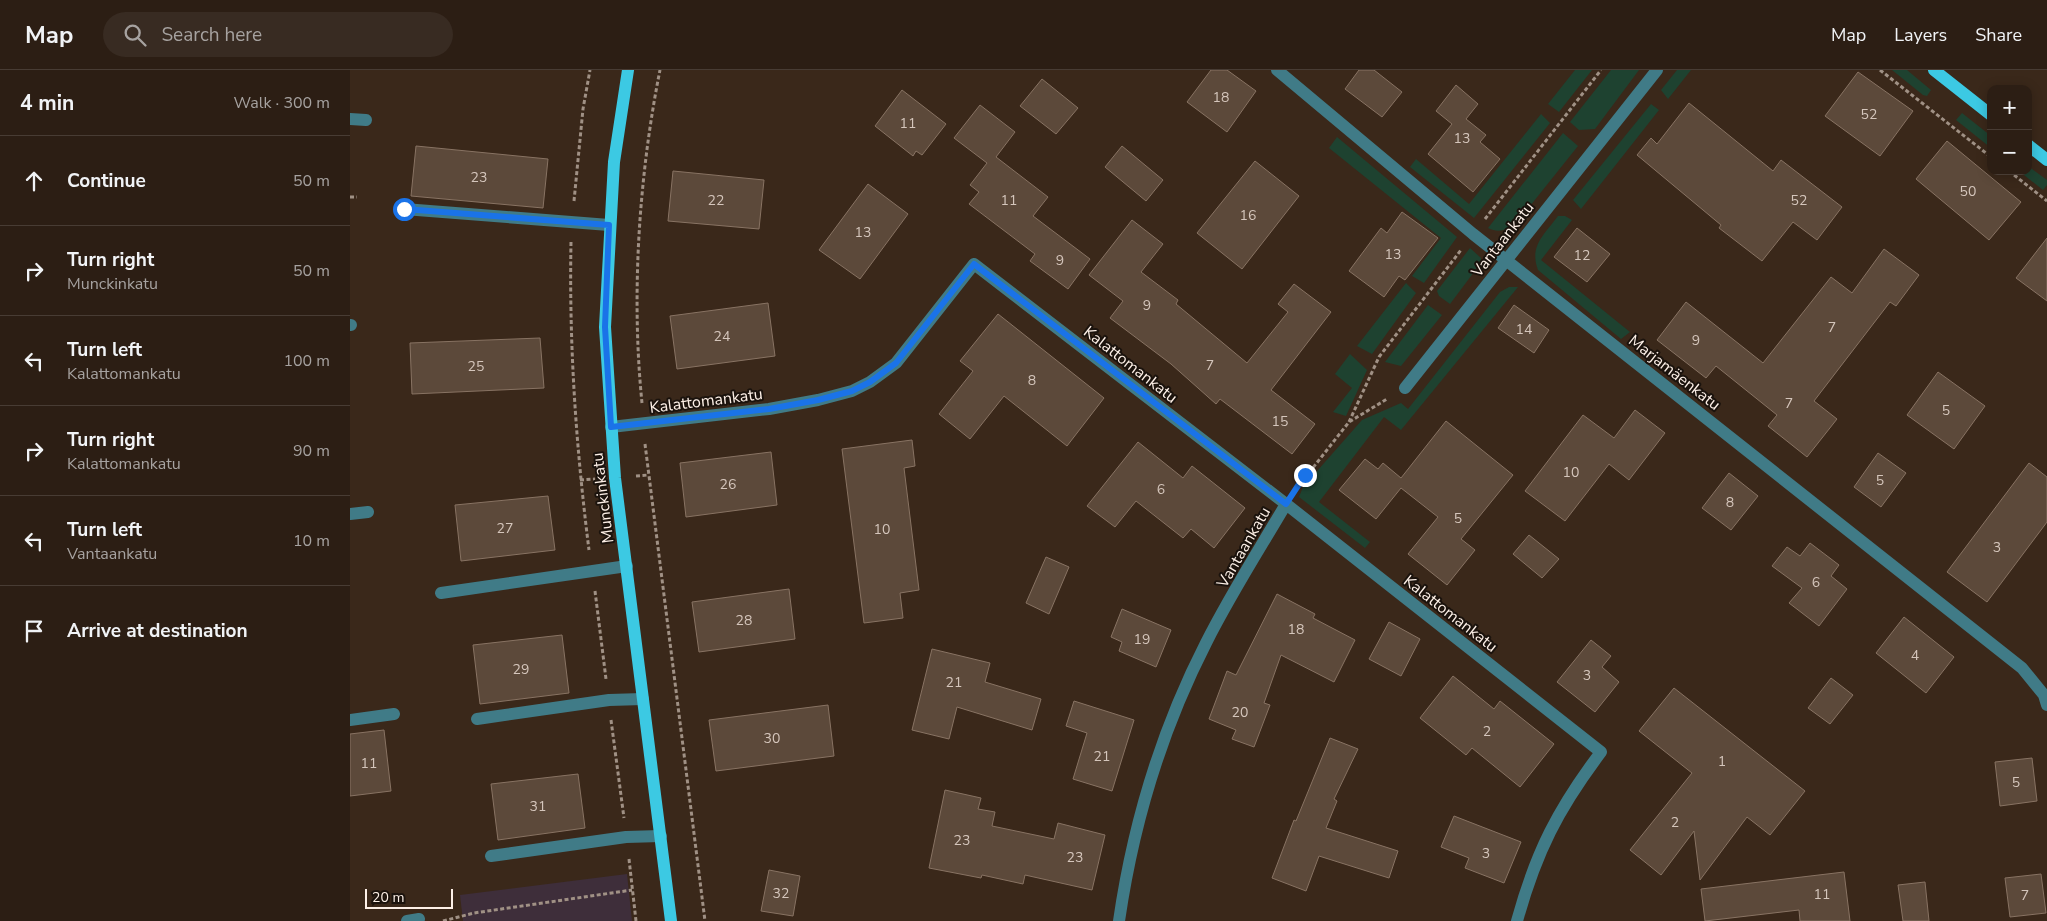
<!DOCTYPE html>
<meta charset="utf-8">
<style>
body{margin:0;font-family:"Nunito Sans",sans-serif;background:#382b22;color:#f1f3f6}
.controls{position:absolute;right:15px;top:15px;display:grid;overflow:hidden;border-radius:10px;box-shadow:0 2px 12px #0003}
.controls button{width:45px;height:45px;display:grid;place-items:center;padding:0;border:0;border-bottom:1px solid #483c34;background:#2c1e14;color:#f1f3f6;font:25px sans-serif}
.scale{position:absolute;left:15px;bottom:12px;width:88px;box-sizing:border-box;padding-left:5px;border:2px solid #fdf0e7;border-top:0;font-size:14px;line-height:18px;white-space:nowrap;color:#fdf0e7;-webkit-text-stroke:4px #1b130d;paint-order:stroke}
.stop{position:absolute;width:15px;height:15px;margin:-11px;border:4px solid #1a73e8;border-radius:50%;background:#fff}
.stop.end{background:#1a73e8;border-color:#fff;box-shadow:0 1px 5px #0008}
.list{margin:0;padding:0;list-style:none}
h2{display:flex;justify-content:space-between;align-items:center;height:65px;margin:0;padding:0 20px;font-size:21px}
h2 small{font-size:16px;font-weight:400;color:#a6a2a0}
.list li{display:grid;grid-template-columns:32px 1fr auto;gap:15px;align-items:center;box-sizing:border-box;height:90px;padding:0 20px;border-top:1px solid #483c34}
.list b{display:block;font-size:19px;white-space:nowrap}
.list p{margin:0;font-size:16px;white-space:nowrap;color:#a6a2a0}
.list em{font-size:16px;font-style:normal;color:#a6a2a0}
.icon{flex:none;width:28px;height:28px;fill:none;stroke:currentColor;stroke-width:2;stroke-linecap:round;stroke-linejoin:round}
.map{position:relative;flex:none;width:1697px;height:851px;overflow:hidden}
header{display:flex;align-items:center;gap:30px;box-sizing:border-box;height:70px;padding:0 25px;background:#2c1e14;border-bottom:1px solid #483c34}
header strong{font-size:24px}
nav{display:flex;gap:28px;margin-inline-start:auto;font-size:18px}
.search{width:350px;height:45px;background:#382b22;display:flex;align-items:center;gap:12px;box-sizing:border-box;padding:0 18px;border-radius:28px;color:#a6a2a0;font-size:19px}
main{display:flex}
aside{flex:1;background:#2c1e14}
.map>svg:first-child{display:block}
</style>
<header>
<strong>Map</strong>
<div class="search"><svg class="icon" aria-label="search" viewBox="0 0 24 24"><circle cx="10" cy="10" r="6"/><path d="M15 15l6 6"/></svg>Search here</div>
<nav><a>Map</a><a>Layers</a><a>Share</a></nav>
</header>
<main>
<aside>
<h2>4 min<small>Walk · 300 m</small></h2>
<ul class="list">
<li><svg class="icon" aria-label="ahead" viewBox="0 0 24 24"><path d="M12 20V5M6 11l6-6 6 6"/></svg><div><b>Continue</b></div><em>50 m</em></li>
<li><svg class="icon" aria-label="right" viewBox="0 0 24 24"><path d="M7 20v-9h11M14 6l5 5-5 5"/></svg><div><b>Turn right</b><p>Munckinkatu</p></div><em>50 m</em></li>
<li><svg class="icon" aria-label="left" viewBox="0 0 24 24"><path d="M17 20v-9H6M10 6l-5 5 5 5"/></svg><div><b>Turn left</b><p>Kalattomankatu</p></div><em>100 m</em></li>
<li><svg class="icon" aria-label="right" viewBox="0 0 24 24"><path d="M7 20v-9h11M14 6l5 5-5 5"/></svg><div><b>Turn right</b><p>Kalattomankatu</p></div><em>90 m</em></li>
<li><svg class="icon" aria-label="left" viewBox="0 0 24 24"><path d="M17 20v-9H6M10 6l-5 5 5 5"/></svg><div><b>Turn left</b><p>Vantaankatu</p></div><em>10 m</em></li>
<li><svg class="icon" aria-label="arrive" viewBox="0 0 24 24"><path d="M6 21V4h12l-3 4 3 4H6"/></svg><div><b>Arrive at destination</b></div></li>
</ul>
</aside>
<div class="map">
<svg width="1697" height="851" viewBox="0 0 1697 851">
<rect width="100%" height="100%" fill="#3a281a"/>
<path fill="#3e2e3a" d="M 277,804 L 282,851 L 113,851 L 110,825 Z"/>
<path fill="#1e4230" d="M 1225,0 L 1242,0 L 1209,42 L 1198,34 Z
M 1261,0 L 1289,0 L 1245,59 L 1229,60 L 1220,52 Z
M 1327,0 L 1341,0 L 1318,29 L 1311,20 Z
M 1542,0 L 1557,0 L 1581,20 L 1577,26 L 1573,25 Z
M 1301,34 L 1309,40 L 1231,139 L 1223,130 Z
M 1612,43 L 1641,66 L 1641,78 L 1606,50 Z
M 1191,44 L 1200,53 L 1124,148 L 1060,97 L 1066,89 L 1119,134 Z
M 1213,63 L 1228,76 L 1168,151 C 1159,159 1150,164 1138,158 Z
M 987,67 L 1107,167 L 1074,213 L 1062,206 L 1091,168 L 979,78 Z
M 1678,96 L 1697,110 L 1697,115 L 1693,120 L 1669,101 L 1678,101 Z
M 1208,146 L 1215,146 L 1222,150 L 1191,190 L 1280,262 L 1271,269 L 1188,200 C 1179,176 1194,165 1208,146 Z
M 1120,178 L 1131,188 L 1130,194 L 1100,234 L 1089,226 L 1087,221 Z
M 1056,213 L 1066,223 L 1022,284 L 1007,276 Z
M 1159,217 L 1168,217 L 1051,360 L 1034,347 L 969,432 L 1020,472 L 1015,478 L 949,427 L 953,417 L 1012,350 L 1051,333 L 1058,339 L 1150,222 Z
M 1078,235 L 1092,245 L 1051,296 L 1035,292 Z
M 1000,284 L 1017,300 L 996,346 L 983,342 L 1002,318 L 985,304 Z"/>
<path fill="#5c493a" stroke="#887363" d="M 861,0 L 877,0 L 906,21 L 877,62 L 837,32 Z
M 1009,0 L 1024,0 L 1052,22 L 1032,47 L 995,19 Z
M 1508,2 L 1563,41 L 1530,86 L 1475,46 Z
M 692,9 L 728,38 L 706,64 L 670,36 Z
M 1106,15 L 1128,34 L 1116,49 L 1136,65 L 1130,72 L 1150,89 L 1123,122 L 1078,84 L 1102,54 L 1086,41 Z
M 552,20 L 596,54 L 572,85 L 566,81 L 563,86 L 525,56 Z
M 1339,33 L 1423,101 L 1431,90 L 1492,137 L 1467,170 L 1443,152 L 1412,191 L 1369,158 L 1371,155 L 1287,85 L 1301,68 L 1307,74 Z
M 630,35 L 665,62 L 646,87 L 698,127 L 683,146 L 740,189 L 718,219 L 680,191 L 685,184 L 619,134 L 629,122 L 620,115 L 637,93 L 604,68 Z
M 1597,71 L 1671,132 L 1639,170 L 1566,109 Z
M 66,76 L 198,89 L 193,138 L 61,126 Z
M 772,76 L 813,110 L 796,131 L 755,97 Z
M 905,91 L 949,126 L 892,199 L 847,163 Z
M 323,101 L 414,110 L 409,159 L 318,151 Z
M 518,114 L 558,144 L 510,209 L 469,180 Z
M 1052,142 L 1088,168 L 1055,210 L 1049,206 L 1034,227 L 999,201 L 1031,158 L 1037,163 Z
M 782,150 L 813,174 L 791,202 L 828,230 L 826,234 L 897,293 L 938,242 L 928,234 L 944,214 L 981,242 L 921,320 L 965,354 L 942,384 L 870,329 L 866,334 L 821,294 L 760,248 L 773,231 L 739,205 Z
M 1227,158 L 1260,184 L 1237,212 L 1204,187 Z
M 1697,168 L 1697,231 L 1666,208 Z
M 1534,179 L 1569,205 L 1546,236 L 1540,232 L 1464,331 L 1487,349 L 1457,387 L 1418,356 L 1427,345 L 1366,296 L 1356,308 L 1307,270 L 1336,232 L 1413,293 L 1481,207 L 1502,223 Z
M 418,233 L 425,286 L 327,299 L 320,246 Z
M 1164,235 L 1199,260 L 1184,283 L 1148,258 Z
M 648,244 L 754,328 L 717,376 L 654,326 L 620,369 L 589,344 L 623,301 L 610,291 Z
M 190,268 L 194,318 L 62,324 L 60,273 Z
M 1588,302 L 1635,336 L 1604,379 L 1557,345 Z
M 1285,340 L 1315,363 L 1279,410 L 1259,394 L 1215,451 L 1175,421 L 1233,345 L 1264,368 Z
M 1096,351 L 1163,405 L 1111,469 L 1125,480 L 1097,515 L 1058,484 L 1088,447 L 1051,418 L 1026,449 L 989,420 L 1015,389 L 1028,399 L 1033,393 L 1051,408 Z
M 562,370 L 565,396 L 554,398 L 569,520 L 550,523 L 553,548 L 514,553 L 492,379 Z
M 788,372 L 833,408 L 842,396 L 895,438 L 864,478 L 841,459 L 833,468 L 786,431 L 765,457 L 737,436 Z
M 421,382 L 427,435 L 336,447 L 330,393 Z
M 1528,383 L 1556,403 L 1531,437 L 1504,417 Z
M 1679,393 L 1697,407 L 1697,452 L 1637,532 L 1597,502 Z
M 1379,403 L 1408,426 L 1381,460 L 1352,438 Z
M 198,426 L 205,480 L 111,491 L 105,435 Z
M 1179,465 L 1209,489 L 1192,508 L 1163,484 Z
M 1460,473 L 1489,495 L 1481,506 L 1497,519 L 1469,556 L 1439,533 L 1452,518 L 1422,496 L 1437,477 L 1450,486 Z
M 696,487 L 719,497 L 699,544 L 676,533 Z
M 439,519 L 445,569 L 349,582 L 342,532 Z
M 927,524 L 965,544 L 963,548 L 1005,570 L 984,612 L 931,585 L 914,633 L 920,635 L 904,677 L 882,669 L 886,660 L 859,649 L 877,601 L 886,605 Z
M 772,539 L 821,560 L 806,597 L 769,581 L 772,572 L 761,567 Z
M 1554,547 L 1604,587 L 1576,623 L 1526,583 Z
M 1039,552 L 1070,569 L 1051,606 L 1019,589 Z
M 212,565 L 219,623 L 130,634 L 123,575 Z
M 1241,570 L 1261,586 L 1252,597 L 1269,612 L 1245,642 L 1207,612 Z
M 582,579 L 640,593 L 635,612 L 691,629 L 682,660 L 607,637 L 599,669 L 562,660 Z
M 1103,606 L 1144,639 L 1150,631 L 1204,674 L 1170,717 L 1122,678 L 1116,685 L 1070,648 Z
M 1481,608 L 1503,625 L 1480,654 L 1458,638 Z
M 1324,618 L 1455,721 L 1420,765 L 1397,747 L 1350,810 L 1344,761 L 1311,805 L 1280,780 L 1342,703 L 1289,661 Z
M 724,631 L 784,650 L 762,721 L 723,709 L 737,663 L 716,656 Z
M 478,635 L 484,686 L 366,701 L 359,650 Z
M 34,660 L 41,721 L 0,726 L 0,664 Z
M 980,668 L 1008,679 L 984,729 L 987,731 L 976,758 L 1048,781 L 1039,808 L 969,786 L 956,821 L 922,808 L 944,750 L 946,751 Z
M 1682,688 L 1687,731 L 1650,736 L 1645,692 Z
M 228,704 L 235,758 L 148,770 L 141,714 Z
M 595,720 L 631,728 L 628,739 L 645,742 L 642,756 L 704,769 L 708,753 L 755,765 L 742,820 L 675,805 L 673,814 L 632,805 L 631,808 L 579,798 Z
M 1104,746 L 1171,772 L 1154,813 L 1115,798 L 1119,788 L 1091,777 Z
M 419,800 L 450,806 L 443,846 L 411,841 Z
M 1494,802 L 1500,851 L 1450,851 L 1449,840 L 1355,851 L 1351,819 Z
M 1691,804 L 1696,843 L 1660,847 L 1655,808 Z
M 1575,812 L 1579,851 L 1553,851 L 1548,815 Z"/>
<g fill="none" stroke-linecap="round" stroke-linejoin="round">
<path stroke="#a09185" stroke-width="3" stroke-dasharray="4 2.5" stroke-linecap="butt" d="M 1530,0 L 1641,87
M 1659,101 L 1697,131
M 0,127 L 7,127
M 224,131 L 233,39 L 240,0
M 1135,149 L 1251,0
M 221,172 C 219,275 226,377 239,480
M 292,333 C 281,225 289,105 310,0
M 999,352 L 1029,287 L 1111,180
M 295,374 L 355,851
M 286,406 L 298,405
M 230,410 L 245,409
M 947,418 L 999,352 L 1037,329
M 245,521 L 256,609
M 261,650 L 274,748
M 279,789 L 286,851
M 93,851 L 124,843 L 282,820"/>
<path stroke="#407b87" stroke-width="12" d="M 927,0 L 1123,164 L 1672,598 L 1694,625 L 1697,635
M 0,49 L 16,50
M 54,139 L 259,155
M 0,255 L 1,255
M 1055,318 L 1307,0
M 261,357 L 419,339 L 468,330 L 502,321 L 520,312 L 546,293 L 624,194 L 936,434 L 1251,682 C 1208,739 1186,782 1167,851
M 0,444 L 18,442
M 91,523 L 277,496
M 127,649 L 259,630 L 293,629
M 0,650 L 44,644
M 141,786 L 276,767 L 311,766
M 57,851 L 69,849
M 769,851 C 783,755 812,659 856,573 C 880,525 909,480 936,434"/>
<path stroke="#3cc9e3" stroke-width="12" d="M 278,0 L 264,92 L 255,257 L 265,408 L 321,851
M 1584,0 L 1641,45
M 1678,75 L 1697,90"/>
</g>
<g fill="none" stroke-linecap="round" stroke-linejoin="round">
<path stroke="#1a73e8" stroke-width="6" d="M 54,139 L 259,155 L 255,257 L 261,357 L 419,339 L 468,330 L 502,321 L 520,312 L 546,293 L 624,194 L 936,434 L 955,405"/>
</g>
<g text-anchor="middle" stroke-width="4" stroke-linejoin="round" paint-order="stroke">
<g font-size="14" fill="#d5c6bc">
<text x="871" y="32">18</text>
<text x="1519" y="49">52</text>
<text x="558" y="58">11</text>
<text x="1112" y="73">13</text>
<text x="129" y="112">23</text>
<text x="1618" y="126">50</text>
<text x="366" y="135">22</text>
<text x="659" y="135">11</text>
<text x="1449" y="135">52</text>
<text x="898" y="150">16</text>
<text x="513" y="167">13</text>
<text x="1043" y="189">13</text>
<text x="1232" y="190">12</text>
<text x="710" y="195">9</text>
<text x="797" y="240">9</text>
<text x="1482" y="262">7</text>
<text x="1174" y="264">14</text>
<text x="372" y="271">24</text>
<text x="1346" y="275">9</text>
<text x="860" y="300">7</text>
<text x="126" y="301">25</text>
<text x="682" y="315">8</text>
<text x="1439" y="338">7</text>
<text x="1596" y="345">5</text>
<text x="930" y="356">15</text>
<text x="1221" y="407">10</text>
<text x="1530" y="415">5</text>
<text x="378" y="419">26</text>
<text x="811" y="424">6</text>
<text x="1380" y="437">8</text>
<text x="1108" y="453">5</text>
<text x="155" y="463">27</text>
<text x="532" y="464">10</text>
<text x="1647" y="482">3</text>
<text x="1466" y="517">6</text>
<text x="394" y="555">28</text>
<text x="946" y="564">18</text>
<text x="792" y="574">19</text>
<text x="1565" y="590">4</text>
<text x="171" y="604">29</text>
<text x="1237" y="610">3</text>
<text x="604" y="617">21</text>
<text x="890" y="647">20</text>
<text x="1137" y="666">2</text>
<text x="422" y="673">30</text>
<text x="752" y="691">21</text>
<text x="1372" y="696">1</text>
<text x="19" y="698">11</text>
<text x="1666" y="717">5</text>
<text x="188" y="741">31</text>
<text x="1325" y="757">2</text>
<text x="612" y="775">23</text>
<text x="1136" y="788">3</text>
<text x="725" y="792">23</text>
<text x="431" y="828">32</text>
<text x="1472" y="829">11</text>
<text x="1675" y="830">7</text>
</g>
<g font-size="16" fill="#fdf0e7" stroke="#1b130d">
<text transform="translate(1152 169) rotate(-52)" y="6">Vantaankatu</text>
<text transform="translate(781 294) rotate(38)" y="6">Kalattomankatu</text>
<text transform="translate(1325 302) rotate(38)" y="6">Marjamäenkatu</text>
<text transform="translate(356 330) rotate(-7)" y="6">Kalattomankatu</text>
<text transform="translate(252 428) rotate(-97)" y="6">Munckinkatu</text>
<text transform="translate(893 477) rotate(-60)" y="6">Vantaankatu</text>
<text transform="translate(1101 543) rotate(38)" y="6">Kalattomankatu</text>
</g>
</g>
</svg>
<div class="controls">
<button>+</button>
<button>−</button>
</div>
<div class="scale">20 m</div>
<div class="stop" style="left:54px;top:139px"></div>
<div class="stop end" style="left:955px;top:405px"></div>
</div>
</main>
